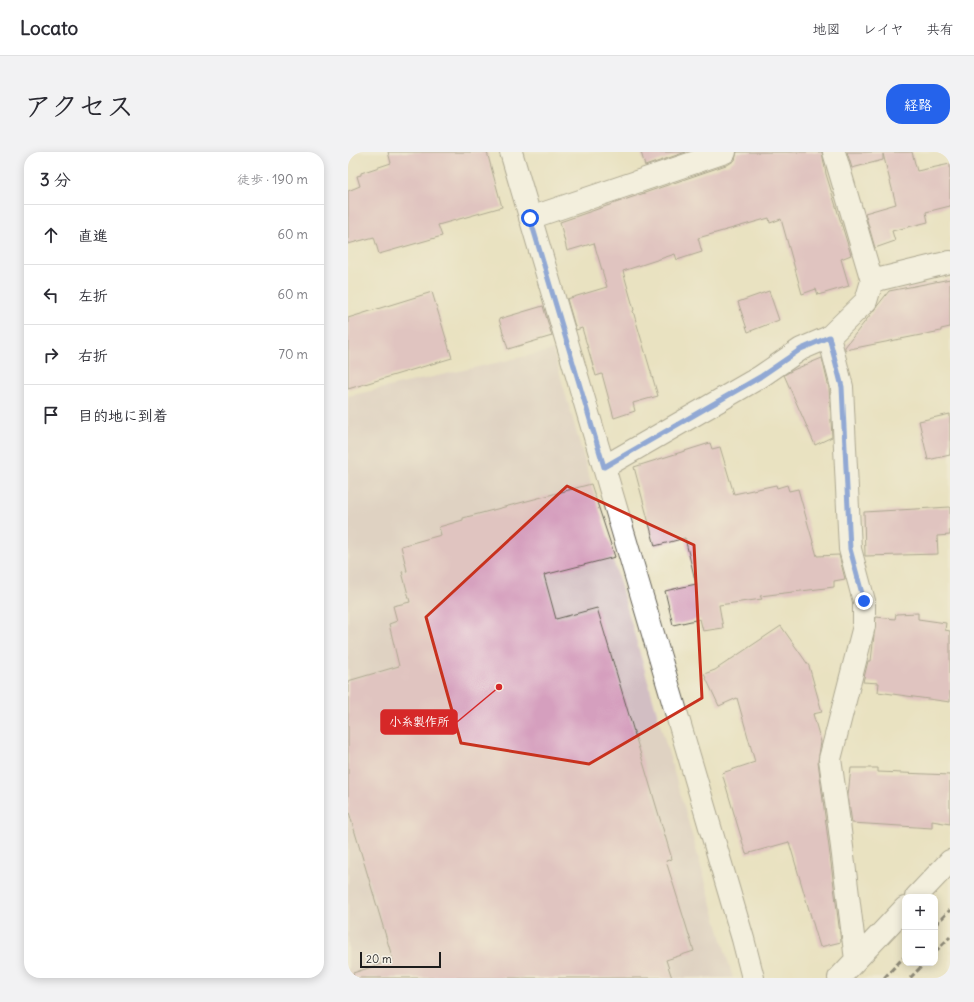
<!DOCTYPE html>
<html lang="ja">
<meta charset="utf-8">
<style>
body{margin:0;font-family:Delius,"Klee One",sans-serif;background:#f2f2f3;color:#2b2b33}
.controls{position:absolute;right:12px;bottom:12px;display:grid;overflow:hidden;border-radius:8px;box-shadow:0 2px 10px #0003}
.controls button{width:36px;height:36px;display:grid;place-items:center;padding:0;border:0;border-bottom:1px solid #e1e1e2;background:#fff;color:#2b2b33;font:20px sans-serif}
.scale{position:absolute;left:12px;bottom:10px;width:81px;box-sizing:border-box;padding-left:4px;border:2px solid #1c1c1c;border-top:0;font-size:11px;line-height:14px;white-space:nowrap;color:#1c1c1c;-webkit-text-stroke:3px #f7f3e8;paint-order:stroke}
.stop{position:absolute;width:12px;height:12px;margin:-9px;border:3px solid #2563eb;border-radius:50%;background:#fff}
.stop.end{background:#2563eb;border-color:#fff;box-shadow:0 1px 4px #0008}
.list{margin:0;padding:0;list-style:none}
h2{display:flex;justify-content:space-between;align-items:center;height:52px;margin:0;padding:0 16px;font-size:17px}
h2 small{font-size:13px;font-weight:400;color:#7c7c81}
.list li{display:grid;grid-template-columns:26px 1fr auto;gap:12px;align-items:center;box-sizing:border-box;height:60px;padding:0 16px;border-top:1px solid #e1e1e2}
.list b{display:block;font-size:15px;white-space:nowrap}
.list em{font-size:13px;font-style:normal;color:#7c7c81}
.icon{flex:none;width:22px;height:22px;fill:none;stroke:currentColor;stroke-width:2;stroke-linecap:round;stroke-linejoin:round}
.map{position:relative;flex:none;width:602px;height:826px;overflow:hidden;border-radius:16px}
header{display:flex;align-items:center;gap:24px;box-sizing:border-box;height:56px;padding:0 20px;background:#fff;border-bottom:1px solid #e1e1e2}
header strong{font-size:19px}
nav{display:flex;gap:22px;margin-inline-start:auto;font-size:14px}
.intro{display:flex;align-items:center;justify-content:space-between;box-sizing:border-box;height:96px;padding:0 24px}
h1{margin:0;font-size:28px}
.button{padding:10px 18px;border-radius:16px;background:#2563eb;color:#fff;font-size:14px;font-weight:700}
main{display:flex;gap:24px;padding:0 24px}
aside{flex:1;background:#fff;border-radius:16px;box-shadow:0 2px 10px #0003}
.map>svg:first-child{display:block}
</style>
<header>
<strong>Locato</strong>
<nav><a>地図</a><a>レイヤ</a><a>共有</a></nav>
</header>
<div class="intro"><h1>アクセス</h1><a class="button">経路</a></div>
<main>
<aside>
<h2>3 分<small>徒歩 · 190 m</small></h2>
<ul class="list">
<li><svg class="icon" aria-label="ahead" viewBox="0 0 24 24"><path d="M12 20V5M6 11l6-6 6 6"/></svg><div><b>直進</b></div><em>60 m</em></li>
<li><svg class="icon" aria-label="left" viewBox="0 0 24 24"><path d="M17 20v-9H6M10 6l-5 5 5 5"/></svg><div><b>左折</b></div><em>60 m</em></li>
<li><svg class="icon" aria-label="right" viewBox="0 0 24 24"><path d="M7 20v-9h11M14 6l5 5-5 5"/></svg><div><b>右折</b></div><em>70 m</em></li>
<li><svg class="icon" aria-label="arrive" viewBox="0 0 24 24"><path d="M6 21V4h12l-3 4 3 4H6"/></svg><div><b>目的地に到着</b></div></li>
</ul>
</aside>
<div class="map">
<svg width="602" height="826" viewBox="0 0 602 826">
<rect width="100%" height="100%" fill="#f7f3e8"/>
<filter id="ink" filterUnits="userSpaceOnUse"><feTurbulence type="fractalNoise" baseFrequency=".025" numOctaves="2"/><feDisplacementMap in="SourceGraphic" scale="8" xChannelSelector="R" yChannelSelector="G"/><feConvolveMatrix kernelMatrix="1 2 1 2 8 2 1 2 1" color-interpolation-filters="sRGB"/></filter>
<filter id="wash" filterUnits="userSpaceOnUse"><feTurbulence type="fractalNoise" baseFrequency=".012" numOctaves="4" result="noise"/><feDisplacementMap in="SourceGraphic" scale="16" xChannelSelector="R" yChannelSelector="G"/><feGaussianBlur stdDeviation="0.9" result="paint"/><feColorMatrix in="noise" values="0 0 0 0 0 0 0 0 0 0 0 0 0 0 0 0 0 1.4 0 .05"/><feComposite in="paint" operator="in"/></filter>
<g filter="url(#wash)">
<rect width="100%" height="100%" fill="#e9e2c1"/>
<path fill="#d2bec3" d="M 205,198 L 385,826 L 0,826 L 0,244 Z"/>
<g id="blocks">
<path fill="#d59fbe" d="M 40,0 L 139,0 L 154,55 L 90,73 L 94,84 L 31,102 L 26,85 L 0,92 L 0,39 L 12,34 L 9,24 L 13,23 L 13,21 L 43,11 Z
M 293,0 L 338,0 L 297,14 Z
M 389,0 L 474,0 L 478,22 L 503,103 L 493,107 L 501,134 L 470,143 L 468,137 L 454,142 L 433,67 L 422,71 L 421,66 L 350,86 L 354,100 L 329,108 L 327,102 L 275,119 L 286,158 L 285,159 L 310,244 L 285,251 L 287,259 L 266,266 L 254,222 L 248,224 L 234,176 L 228,178 L 219,147 L 259,135 L 246,91 L 219,99 L 212,70 L 381,12 L 387,8 Z
M 499,0 L 564,0 L 569,19 L 602,12 L 602,54 L 578,60 L 580,70 L 544,79 L 547,89 L 527,96 L 517,61 L 548,52 L 535,2 L 535,8 L 504,16 Z
M 602,127 L 602,175 L 593,177 L 593,179 L 497,198 L 497,195 L 541,139 Z
M 421,139 L 431,168 L 400,180 L 390,150 Z
M 84,140 L 104,206 L 0,237 L 0,166 Z
M 195,154 L 204,184 L 160,197 L 151,167 Z
M 474,206 L 481,236 L 484,285 L 467,293 L 436,223 L 445,218 Z
M 602,262 L 602,303 L 580,308 L 571,269 Z
M 362,291 L 364,297 L 372,295 L 386,342 L 428,333 L 429,336 L 439,333 L 441,339 L 450,337 L 469,404 L 491,403 L 497,427 L 486,429 L 486,435 L 412,444 L 414,447 L 371,453 L 375,476 L 355,479 L 352,467 L 325,473 L 317,439 L 348,432 L 337,386 L 307,394 L 286,315 Z
M 243,332 L 267,405 L 196,423 L 208,467 L 249,456 L 324,707 L 318,709 L 346,799 L 318,808 L 324,826 L 6,826 L 5,821 L 45,808 L 0,657 L 0,529 L 51,514 L 41,472 L 49,469 L 45,454 L 62,450 L 54,420 L 59,419 L 53,394 L 93,383 L 91,375 L 115,368 L 115,366 Z
M 602,355 L 602,383 L 589,384 L 590,402 L 517,404 L 516,360 Z
M 570,461 L 570,467 L 598,471 L 597,478 L 602,479 L 602,550 L 530,540 L 531,531 L 515,530 L 520,509 L 523,509 L 528,465 L 547,467 L 548,462 Z
M 433,474 L 461,514 L 474,560 L 465,562 L 473,590 L 470,609 L 493,790 L 472,795 L 441,690 L 398,702 L 374,621 L 407,610 L 389,546 L 371,554 L 356,522 L 367,518 Z
M 503,616 L 530,616 L 530,620 L 602,623 L 602,672 L 584,669 L 584,676 L 504,671 L 500,643 Z"/>
</g>
</g>
<g filter="url(#ink)">
<use href="#blocks" fill-opacity="0" stroke="#646156" stroke-width="1"/>
<g fill="none" stroke-linecap="round" stroke-linejoin="round">
<defs>
<path id="minor" d="M 163,0 L 395,787 L 405,826
M 182,66 L 377,0
M 524,129 L 602,110
M 481,185 L 494,235 L 502,397 L 516,449 L 516,474 L 482,607 L 491,671 L 508,808
M 256,315 L 412,225 L 453,197 L 481,185 L 518,149 L 524,129 L 486,0
M 568,745 L 602,709
M 491,826 L 557,756"/>
</defs>
<use href="#minor" stroke="#646156" stroke-width="24"/>
<use href="#minor" stroke="#fff" stroke-width="22"/>
<path stroke="#1c1c1c" stroke-width="3" stroke-dasharray="6 3" stroke-linecap="butt" d="M 587,773 L 602,758
M 587,800 L 602,785
M 536,826 L 557,804
M 562,826 L 577,811"/>
</g>
</g>
<g fill="none" stroke-linecap="round" stroke-linejoin="round" filter="url(#ink)">
<path stroke="#2563eb" stroke-width="5" d="M 182,66 L 256,315 L 412,225 L 453,197 L 481,185 L 494,235 L 502,397 L 516,449"/>
</g>
<path d="M0 0H602V826H0ZM 219,334 L 346,393 L 354,546 L 241,612 L 113,591 L 78,465 Z" fill="#e9e2c1" fill-opacity=".55" fill-rule="evenodd"/>
<path fill="none" stroke="#c8321e" stroke-width="3" stroke-linejoin="round" d="M 219,334 L 346,393 L 354,546 L 241,612 L 113,591 L 78,465 Z"/>
<path fill="none" stroke="#d62828" stroke-width="1.5" d="M151 535L109 570"/>
<circle fill="#d62828" stroke="#f7f3e8" stroke-width="1.5" cx="151" cy="535" r="4"/>
<rect fill="#d62828" stroke="#d62828" stroke-width="1.5" x="33" y="558" width="76" height="24" rx="4"/>
<g font-size="12" text-anchor="middle" font-weight="bold" fill="#fff">
<text x="71" y="574">小糸製作所</text>
</g>
</svg>
<div class="controls">
<button>+</button>
<button>−</button>
</div>
<div class="scale">20 m</div>
<div class="stop" style="left:182px;top:66px"></div>
<div class="stop end" style="left:516px;top:449px"></div>
</div>
</main>
